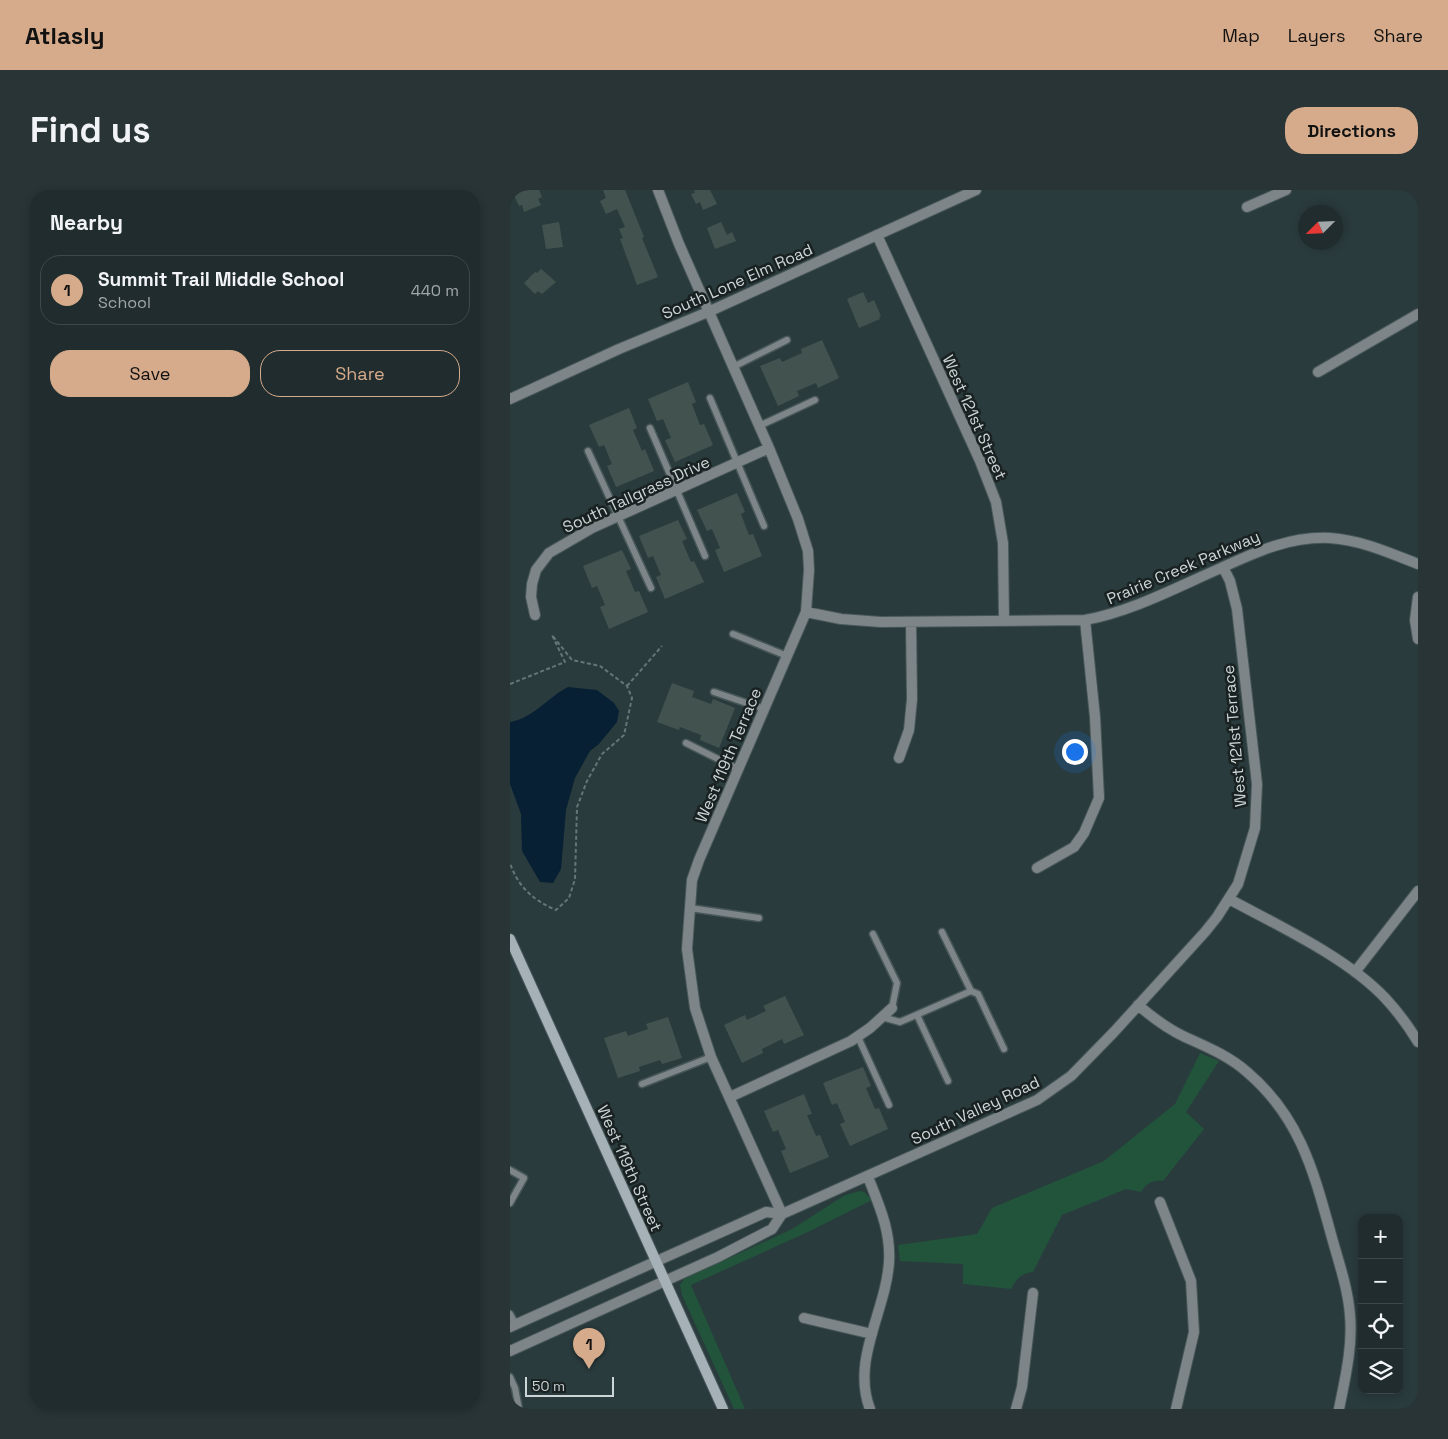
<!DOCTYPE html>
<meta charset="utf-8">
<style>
body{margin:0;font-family:"Space Grotesk",sans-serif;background:#283436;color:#f1f3f6}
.controls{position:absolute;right:15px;bottom:15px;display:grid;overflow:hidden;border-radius:10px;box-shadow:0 2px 8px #0003}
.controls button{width:45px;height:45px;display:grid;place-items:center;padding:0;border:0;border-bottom:1px solid #3d484a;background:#202c2e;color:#f1f3f6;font:25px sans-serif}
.compass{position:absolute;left:788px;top:15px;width:45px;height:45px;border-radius:50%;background:#202c2e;box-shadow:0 2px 8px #0003;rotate:246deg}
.scale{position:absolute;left:15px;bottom:12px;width:89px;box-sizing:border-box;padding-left:5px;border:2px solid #ccd6d6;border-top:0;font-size:14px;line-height:18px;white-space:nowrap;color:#ccd6d6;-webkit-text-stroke:4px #192121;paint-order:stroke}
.you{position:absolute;left:564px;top:561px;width:18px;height:18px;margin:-12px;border:4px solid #fff;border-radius:50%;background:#1a73e8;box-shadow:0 0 0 8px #1a73e833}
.badge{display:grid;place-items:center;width:32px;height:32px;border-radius:50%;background:#d6ab8b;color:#111;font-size:16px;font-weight:700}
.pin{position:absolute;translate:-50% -41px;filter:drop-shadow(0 1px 2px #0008)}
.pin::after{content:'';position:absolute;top:26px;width:18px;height:15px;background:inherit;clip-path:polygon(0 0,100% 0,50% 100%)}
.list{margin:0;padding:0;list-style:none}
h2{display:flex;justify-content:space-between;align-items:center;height:65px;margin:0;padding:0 20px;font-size:21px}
h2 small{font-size:16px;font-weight:400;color:#a2a7aa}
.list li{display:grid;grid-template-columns:32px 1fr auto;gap:15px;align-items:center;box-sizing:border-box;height:70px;margin:0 10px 10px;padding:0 10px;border:1px solid #3d484a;border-radius:20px}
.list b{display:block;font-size:19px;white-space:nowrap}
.list p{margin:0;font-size:16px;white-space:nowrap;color:#a2a7aa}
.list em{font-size:16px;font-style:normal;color:#a2a7aa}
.actions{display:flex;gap:10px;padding:15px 20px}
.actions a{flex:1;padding:11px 0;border:1px solid #d6ab8b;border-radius:20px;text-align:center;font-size:18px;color:#d6ab8b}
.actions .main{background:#d6ab8b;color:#111}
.icon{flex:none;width:28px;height:28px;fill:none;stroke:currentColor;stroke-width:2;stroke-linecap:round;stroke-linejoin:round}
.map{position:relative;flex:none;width:908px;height:1219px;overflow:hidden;border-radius:20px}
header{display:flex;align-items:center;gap:30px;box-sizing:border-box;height:70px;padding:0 25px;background:#d6ab8b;color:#111}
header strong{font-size:24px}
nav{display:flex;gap:28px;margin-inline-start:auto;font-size:18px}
.intro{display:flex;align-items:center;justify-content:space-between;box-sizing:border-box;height:120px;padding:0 30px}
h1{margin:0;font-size:35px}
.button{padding:12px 22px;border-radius:20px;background:#d6ab8b;color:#111;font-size:18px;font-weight:700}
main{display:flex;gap:30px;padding:0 30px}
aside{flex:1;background:#202c2e;border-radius:20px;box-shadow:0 2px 8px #0003}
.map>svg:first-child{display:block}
</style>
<header>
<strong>Atlasly</strong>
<nav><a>Map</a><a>Layers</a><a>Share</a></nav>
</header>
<div class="intro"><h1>Find us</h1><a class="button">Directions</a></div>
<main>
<aside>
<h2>Nearby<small></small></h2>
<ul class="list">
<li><span class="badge">1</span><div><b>Summit Trail Middle School</b><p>School</p></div><em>440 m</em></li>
</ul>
<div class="actions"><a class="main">Save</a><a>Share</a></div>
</aside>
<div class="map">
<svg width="908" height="1219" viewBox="0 0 908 1219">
<rect width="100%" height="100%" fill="#2a3b3d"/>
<path fill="#21543b" d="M 690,863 L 709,871 L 676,922 L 694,939 L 653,991 C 642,990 637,993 631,1002 L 616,999 L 552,1025 L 523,1082 C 512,1083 506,1089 501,1099 L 453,1094 L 453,1074 L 390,1071 L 388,1055 L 467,1044 L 482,1018 L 594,971 L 665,914 Z
M 350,1001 L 354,1002 L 362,1010 L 298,1042 L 181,1095 L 235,1219 L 224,1219 L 172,1105 L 170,1095 L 174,1089 L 282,1039 L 335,1005 Z"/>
<path fill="#072034" d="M 58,497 L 87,500 L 104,513 L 109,521 L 107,532 L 89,554 L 80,561 L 65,588 L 56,620 L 51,679 L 43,693 L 30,692 L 12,661 L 11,624 L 0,594 L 0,532 C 24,528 38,507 58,497 Z"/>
<path fill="#42534f" d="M 9,0 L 29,0 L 32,7 L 28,9 L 31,15 L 14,22 L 12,15 L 9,16 L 3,3 Z
M 93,0 L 115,0 L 134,47 L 132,48 L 148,87 L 127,95 L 110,49 L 113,48 L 109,39 L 115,37 L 107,19 L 96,24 L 90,11 L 96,8 Z
M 184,0 L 200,0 L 207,14 L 193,20 L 190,12 L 186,14 L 181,4 L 185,3 Z
M 49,32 L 53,57 L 36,59 L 32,35 Z
M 211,32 L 217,45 L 222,42 L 226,51 L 205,59 L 197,38 Z
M 31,79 L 46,92 L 32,104 L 28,101 L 25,104 L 14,93 L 25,82 L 27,83 Z
M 353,102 L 358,113 L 364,110 L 371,126 L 369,127 L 370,129 L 349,138 L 337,109 Z
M 312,150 L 329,188 L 308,198 L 306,193 L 287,201 L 289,206 L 268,216 L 250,176 L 270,168 L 272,172 L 292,163 L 291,159 Z
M 178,192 L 186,212 L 182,214 L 190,235 L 194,234 L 203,255 L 165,272 L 155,250 L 161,248 L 153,229 L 147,231 L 138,209 Z
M 119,218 L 127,238 L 123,240 L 132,261 L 135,259 L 144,281 L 106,297 L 97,276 L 102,274 L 94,255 L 89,257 L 79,235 Z
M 227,303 L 235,322 L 231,324 L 239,345 L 243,344 L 252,366 L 214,382 L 205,360 L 210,358 L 202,339 L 197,341 L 187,320 Z
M 168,330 L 177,349 L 172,351 L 181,372 L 184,371 L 194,392 L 155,409 L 146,387 L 151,385 L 143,366 L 138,368 L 129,346 Z
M 112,360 L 121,379 L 116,381 L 125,402 L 129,401 L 138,422 L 99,439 L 90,417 L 95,415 L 87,396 L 82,398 L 73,376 Z
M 162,493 L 184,501 L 182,507 L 201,514 L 203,509 L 225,518 L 209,558 L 190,550 L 191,545 L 170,537 L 169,540 L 147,532 Z
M 275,806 L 294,845 L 274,854 L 272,849 L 252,859 L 253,863 L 232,873 L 214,835 L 235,825 L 237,830 L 256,821 L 253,816 Z
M 158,827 L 172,868 L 152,874 L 150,870 L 129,877 L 130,881 L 108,888 L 94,848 L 116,841 L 118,846 L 138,839 L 136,834 Z
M 353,877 L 361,896 L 356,898 L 365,919 L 369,918 L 378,939 L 340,956 L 330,934 L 335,932 L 327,913 L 322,915 L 313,893 Z
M 294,904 L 302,924 L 297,925 L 306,946 L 310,945 L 319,967 L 280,983 L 271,961 L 276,959 L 268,940 L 263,942 L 254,921 Z"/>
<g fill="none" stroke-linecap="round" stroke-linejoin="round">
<defs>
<path id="service" d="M 223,177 L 277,150
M 200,208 L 254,336
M 249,236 L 305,210
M 140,238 L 195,366
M 78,261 L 141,398
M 223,444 L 277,466
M 204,502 L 254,519
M 176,553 L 228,579
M 180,718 L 249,728
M 432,742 L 461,801 L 468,804 L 494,859
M 363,744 L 387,793 L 382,818
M 407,825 L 438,891
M 372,827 L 390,832 L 461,801
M 348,847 L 379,915
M 132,894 L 201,867
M 0,980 L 14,988 L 0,1013
M 0,1124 L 6,1135
M 0,1187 L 5,1198 L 9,1219"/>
<path id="minor" d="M 148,0 L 169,54 L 259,258 L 288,329 L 298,361 L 299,380 L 296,422 L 189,670 L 182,690 L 177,759 L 185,818 L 201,867 L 272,1024
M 737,17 L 776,0
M 367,45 L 470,271 L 486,312 L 493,353 L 494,431
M 808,182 L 908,124
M 908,407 L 905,430 L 908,449
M 296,422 L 331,429 L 371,432 L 575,430 C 623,421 667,397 711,378 C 746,362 780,346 820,348 C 851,350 880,363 908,374
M 25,425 L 21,407 L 22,394 L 26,380 L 39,363 L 82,338 L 259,258
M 389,568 L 399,540 L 402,509 L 401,432
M 527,678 L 564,657 L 574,643 L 589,608 L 585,527 L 575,430
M 719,709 C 769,736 838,768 876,809 C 888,822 899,837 908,852
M 845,782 L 908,701
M 628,815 C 643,828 658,839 675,847 C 697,857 719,866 737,882 C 791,928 804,983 822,1048 C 829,1073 838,1099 840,1125 C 843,1156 835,1189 829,1219
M 220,907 L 341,851 L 360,838 L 382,818
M 358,987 C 369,1015 381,1041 379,1072 C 376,1121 341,1170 360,1219
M 650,1012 L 681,1091 L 684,1142 L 666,1219
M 294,1128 L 362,1144
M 0,1137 L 256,1022 L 272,1024 L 527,910 L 561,886 L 604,842 L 695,742 L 707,727 L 728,694 L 745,638 L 747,594 L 727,419 L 720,391 L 713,377
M 0,1161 L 208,1067 L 262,1039 L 272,1024
M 506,1219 L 512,1197 L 523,1103"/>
<path id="tertiary" d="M 0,209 L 109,159 L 198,122 L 466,0"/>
<path id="secondary" d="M 0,749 L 213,1219"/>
</defs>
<use href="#service" stroke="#475759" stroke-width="9"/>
<use href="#minor" stroke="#475759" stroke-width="12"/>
<use href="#tertiary" stroke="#475759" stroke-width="12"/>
<use href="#secondary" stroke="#475759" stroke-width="12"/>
<path stroke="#667576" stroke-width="2" stroke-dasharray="4 2.5" stroke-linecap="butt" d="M 0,494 L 55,472 L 42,445 L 62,470 L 90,476 L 117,496 L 122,508 L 114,545 L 92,564 L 77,591 L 67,617 L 65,689 L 59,708 L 46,720 C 23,710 8,697 0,673
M 117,496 L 152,456"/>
<use href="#service" stroke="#7e8588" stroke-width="6"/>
<use href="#minor" stroke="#7e8588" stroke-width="10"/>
<use href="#tertiary" stroke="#7e8588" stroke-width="10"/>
<use href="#secondary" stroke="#a5b1b6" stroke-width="10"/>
</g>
<g text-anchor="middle" stroke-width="5" stroke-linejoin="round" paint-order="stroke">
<g font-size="16" fill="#ccd6d6" stroke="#192121">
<text transform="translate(227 91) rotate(-24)" y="6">South Lone Elm Road</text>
<text transform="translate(465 227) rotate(66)" y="6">West 121st Street</text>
<text transform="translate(126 304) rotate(-25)" y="6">South Tallgrass Drive</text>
<text transform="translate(673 377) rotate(-23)" y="6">Prairie Creek Parkway</text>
<text transform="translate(724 546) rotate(-95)" y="6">West 121st Terrace</text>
<text transform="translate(218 565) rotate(-67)" y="6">West 119th Terrace</text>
<text transform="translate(465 920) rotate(-25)" y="6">South Valley Road</text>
<text transform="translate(120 978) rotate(66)" y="6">West 119th Street</text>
</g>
</g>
</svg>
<div class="controls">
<button>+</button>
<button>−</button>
<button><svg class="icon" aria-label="locate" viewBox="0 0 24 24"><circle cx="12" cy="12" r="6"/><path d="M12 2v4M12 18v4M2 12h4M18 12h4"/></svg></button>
<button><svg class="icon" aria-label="layers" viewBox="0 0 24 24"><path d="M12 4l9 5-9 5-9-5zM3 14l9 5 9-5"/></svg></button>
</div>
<svg class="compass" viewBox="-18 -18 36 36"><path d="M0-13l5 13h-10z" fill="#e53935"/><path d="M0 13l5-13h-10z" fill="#a2a7aa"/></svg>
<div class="scale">50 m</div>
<div class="you"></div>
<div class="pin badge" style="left:79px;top:1179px">1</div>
</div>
</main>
